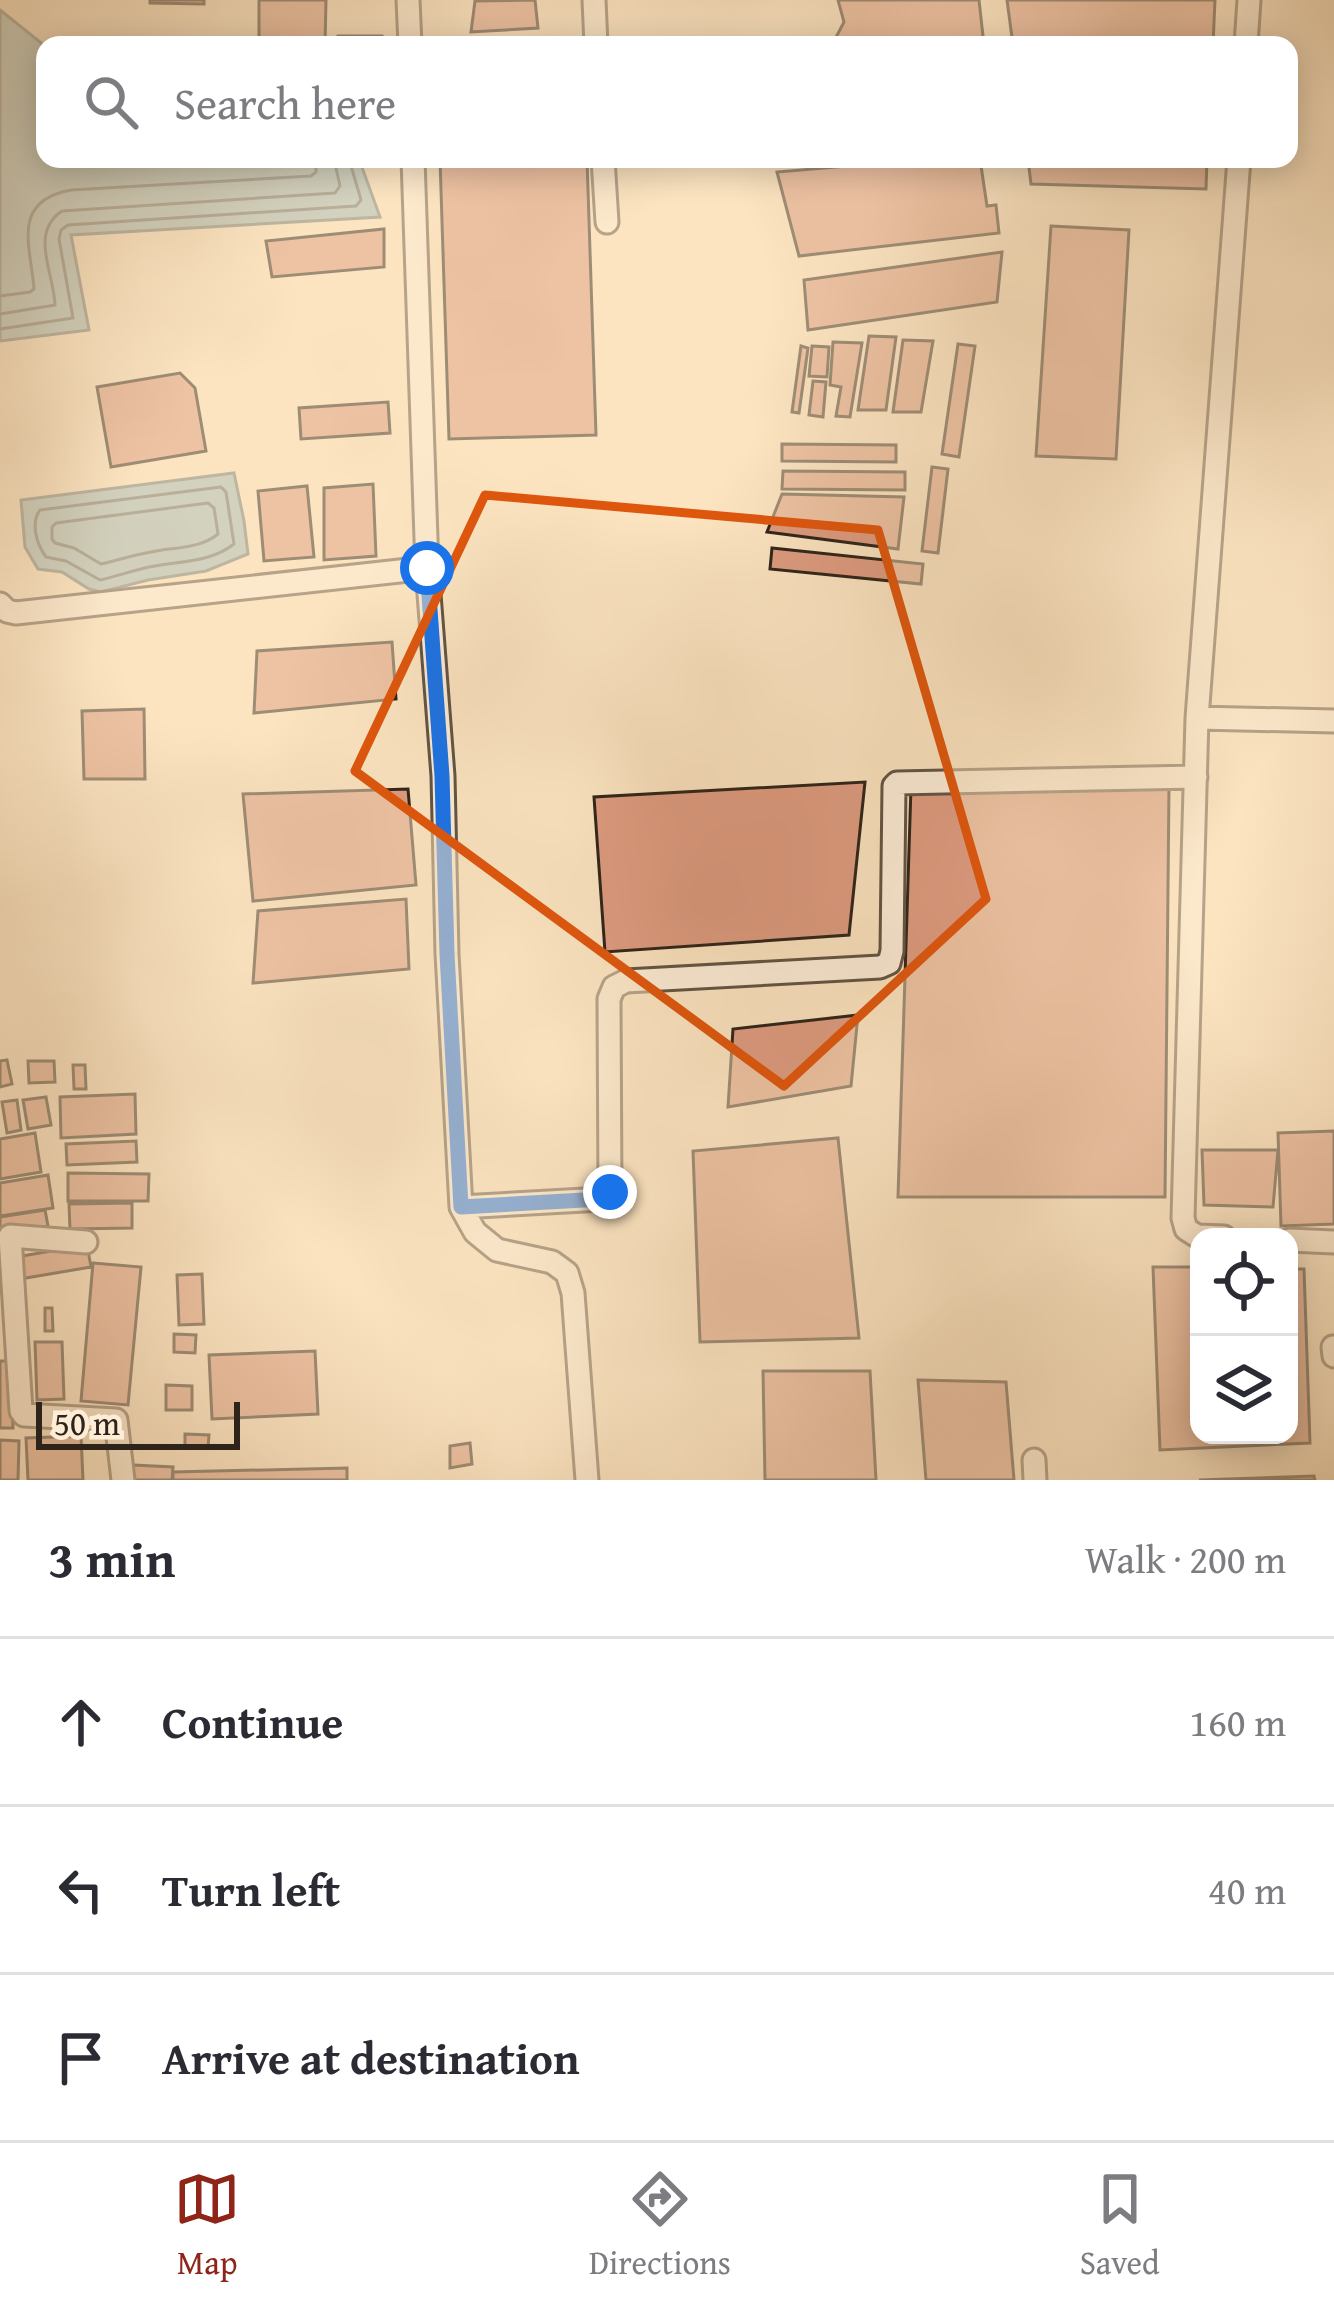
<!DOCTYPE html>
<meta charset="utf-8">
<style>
body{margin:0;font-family:"Gentium Book Plus",serif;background:#f7f7f7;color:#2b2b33}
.controls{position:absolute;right:36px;bottom:36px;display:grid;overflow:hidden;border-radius:24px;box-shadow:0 6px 30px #0003}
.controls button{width:108px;height:108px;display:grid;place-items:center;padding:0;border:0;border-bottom:3px solid #e1e1e2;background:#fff;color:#2b2b33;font:60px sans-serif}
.scale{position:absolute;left:36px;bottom:30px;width:204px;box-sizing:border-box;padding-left:12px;border:6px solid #2e241a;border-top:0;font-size:33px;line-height:42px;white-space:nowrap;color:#2e241a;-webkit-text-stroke:9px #fdedd7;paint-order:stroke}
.stop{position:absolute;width:36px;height:36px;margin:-27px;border:9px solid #1a73e8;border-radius:50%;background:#fff}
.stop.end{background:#1a73e8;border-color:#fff;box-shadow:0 3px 12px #0008}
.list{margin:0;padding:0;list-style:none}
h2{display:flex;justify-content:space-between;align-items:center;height:156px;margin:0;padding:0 48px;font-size:51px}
h2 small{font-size:39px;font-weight:400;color:#7c7c81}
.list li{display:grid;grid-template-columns:78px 1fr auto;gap:36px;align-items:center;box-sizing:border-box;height:168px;padding:0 48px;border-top:3px solid #e1e1e2}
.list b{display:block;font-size:45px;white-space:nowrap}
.list em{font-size:39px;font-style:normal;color:#7c7c81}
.icon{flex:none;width:66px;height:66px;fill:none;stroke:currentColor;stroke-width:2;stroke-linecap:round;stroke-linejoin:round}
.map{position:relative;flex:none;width:1334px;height:1480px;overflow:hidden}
.search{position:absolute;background:#fff;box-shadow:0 6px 30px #0003;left:36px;right:36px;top:36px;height:132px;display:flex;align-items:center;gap:30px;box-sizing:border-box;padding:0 42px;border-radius:24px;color:#7c7c81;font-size:45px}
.sheet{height:660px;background:#fff}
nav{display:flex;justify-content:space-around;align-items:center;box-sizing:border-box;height:168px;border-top:3px solid #e1e1e2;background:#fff;font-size:33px;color:#7c7c81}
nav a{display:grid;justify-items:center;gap:6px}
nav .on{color:#8f2418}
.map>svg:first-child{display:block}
</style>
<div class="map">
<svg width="1334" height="1480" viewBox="0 0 1334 1480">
<rect width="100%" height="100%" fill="#fce4c1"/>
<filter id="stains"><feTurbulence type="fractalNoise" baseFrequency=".00167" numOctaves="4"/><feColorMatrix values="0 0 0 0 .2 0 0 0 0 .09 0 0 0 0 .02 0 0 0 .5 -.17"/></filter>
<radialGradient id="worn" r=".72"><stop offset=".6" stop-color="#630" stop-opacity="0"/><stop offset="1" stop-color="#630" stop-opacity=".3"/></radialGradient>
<path fill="#a3bcbc" stroke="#747f7b" stroke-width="3" d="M 0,10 L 45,46 L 45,159 L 359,159 L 380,217 L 71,235 L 89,330 L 0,341 Z
M 234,473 L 244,521 L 248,554 L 206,571 L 148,580 L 101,592 L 89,589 L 62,572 L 38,569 L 25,547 L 21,500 Z"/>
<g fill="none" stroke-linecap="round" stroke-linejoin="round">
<path stroke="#68706b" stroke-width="3" d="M 0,296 L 30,292 L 34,289 C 31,247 10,201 71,190 L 311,176 L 316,172 L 316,159
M 0,314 L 55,305 C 54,273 29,233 62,211 L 335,193 L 340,186 L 334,159
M 0,329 L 73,318 L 59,239 L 61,230 L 68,225 L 356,206 L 361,200 L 349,159
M 221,487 L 226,492 L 234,544 C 210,563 178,561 149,567 C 132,571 116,576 100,580 L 66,561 L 46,557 C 37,545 30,523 40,510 Z
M 208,503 L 214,508 L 218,534 C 200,549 174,547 151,552 C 134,555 118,560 101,564 L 74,548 L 55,543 L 52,539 L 52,527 L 56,523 Z"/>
</g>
<path fill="#de9b80" stroke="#2e241a" stroke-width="3" d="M 150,0 L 204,0 L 204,4 L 150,3 Z
M 259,0 L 326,0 L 325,45 L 259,45 Z
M 535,0 L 538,28 L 471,32 L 475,1 Z
M 838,0 L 979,0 L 984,45 L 832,45 L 844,22 Z
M 1007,0 L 1215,0 L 1213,45 L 1013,45 Z
M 338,36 L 382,36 L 382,45 L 338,45 Z
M 440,159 L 587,159 L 596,435 L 449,439 Z
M 930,159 L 980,159 L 987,206 L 996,205 L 999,233 L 799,256 L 777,172 Z
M 1028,159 L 1207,159 L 1206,189 L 1031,184 Z
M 1051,226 L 1129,230 L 1116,459 L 1036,456 Z
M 384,229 L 384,267 L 272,277 L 266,241 Z
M 1002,252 L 997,302 L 808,330 L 804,280 Z
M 869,336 L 896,337 L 886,410 L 858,410 Z
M 903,340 L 933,341 L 921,412 L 893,412 Z
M 833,342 L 862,343 L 850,417 L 836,416 L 841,387 L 830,385 Z
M 958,344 L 975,346 L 959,457 L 942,454 Z
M 801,346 L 808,348 L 799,413 L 792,412 Z
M 812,346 L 829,347 L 827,377 L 809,376 Z
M 180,373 L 195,388 L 206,451 L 111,467 L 97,387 Z
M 813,381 L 826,382 L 823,417 L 809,415 Z
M 388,402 L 390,433 L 301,439 L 299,408 Z
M 782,444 L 896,445 L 896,462 L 782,461 Z
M 932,467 L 948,469 L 938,553 L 922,551 Z
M 783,471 L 905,472 L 905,490 L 782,489 Z
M 373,484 L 376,556 L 324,560 L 324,488 Z
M 307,486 L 314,557 L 264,561 L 258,491 Z
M 782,494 L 904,497 L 898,549 L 767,532 Z
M 772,548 L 923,564 L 921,584 L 770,569 Z
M 392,642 L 396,699 L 254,713 L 257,651 Z
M 144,709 L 145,779 L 84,779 L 82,711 Z
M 865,782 L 849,935 L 605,952 L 594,797 Z
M 1169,785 L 1165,1197 L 898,1197 L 911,787 Z
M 408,789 L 416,885 L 253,901 L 243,794 Z
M 406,899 L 409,969 L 253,983 L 258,911 Z
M 858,1015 L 851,1086 L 728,1107 L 733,1029 Z
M 7,1060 L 12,1084 L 0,1087 L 0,1061 Z
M 28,1061 L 54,1061 L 55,1082 L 29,1083 Z
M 73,1065 L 85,1065 L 86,1089 L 74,1089 Z
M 135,1094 L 136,1134 L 61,1138 L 60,1097 Z
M 46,1097 L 51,1125 L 28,1129 L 23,1100 Z
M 17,1100 L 21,1130 L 7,1133 L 2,1102 Z
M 1334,1131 L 1334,1224 L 1281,1226 L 1278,1133 Z
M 35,1133 L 41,1172 L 0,1179 L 0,1139 Z
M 838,1138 L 859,1338 L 700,1342 L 693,1151 Z
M 136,1141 L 137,1162 L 67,1165 L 66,1144 Z
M 1202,1150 L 1278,1150 L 1273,1207 L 1204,1205 Z
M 68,1173 L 149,1174 L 148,1201 L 68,1201 Z
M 48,1175 L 53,1208 L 0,1216 L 0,1183 Z
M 132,1203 L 132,1228 L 70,1229 L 69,1204 Z
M 45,1210 L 48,1226 L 0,1234 L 0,1217 Z
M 87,1245 L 91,1267 L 20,1279 L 16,1257 Z
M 93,1263 L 141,1267 L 128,1405 L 81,1401 Z
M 1153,1267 L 1199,1267 L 1199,1435 L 1289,1435 L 1289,1269 L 1304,1269 L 1310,1443 L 1160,1450 Z
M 202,1274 L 204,1324 L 179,1325 L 177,1275 Z
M 45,1308 L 52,1308 L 53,1331 L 45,1331 Z
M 174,1334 L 196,1335 L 195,1353 L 174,1352 Z
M 35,1342 L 62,1342 L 64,1399 L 37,1400 Z
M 315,1351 L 318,1414 L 212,1419 L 209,1355 Z
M 0,1361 L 11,1361 L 13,1428 L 0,1428 Z
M 763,1371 L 870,1371 L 876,1480 L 765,1480 Z
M 918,1380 L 1006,1382 L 1014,1480 L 926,1480 Z
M 166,1385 L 192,1386 L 192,1410 L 166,1410 Z
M 185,1434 L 209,1435 L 208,1448 L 185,1447 Z
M 81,1436 L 83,1480 L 28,1480 L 26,1438 Z
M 0,1440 L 19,1441 L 18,1480 L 0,1480 Z
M 470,1443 L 472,1464 L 450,1468 L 450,1446 Z
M 133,1465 L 173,1467 L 172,1480 L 132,1480 Z
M 347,1468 L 347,1480 L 173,1480 L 173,1472 Z
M 1314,1476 L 1315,1480 L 1199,1480 Z"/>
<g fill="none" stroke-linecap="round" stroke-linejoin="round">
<defs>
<path id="street" d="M 408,0 L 410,45
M 594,0 L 596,45
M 1246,45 L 1249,0
M 413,159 L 427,568 L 443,776 L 447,954 L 461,1207 L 475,1232 L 497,1250 L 552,1262 L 567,1273 L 573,1293 L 587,1480
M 603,159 L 607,222
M 1239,159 L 1197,718 L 1334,721
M 0,604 L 7,611 L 16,613 L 427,568
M 1197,718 L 1183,1218 L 1186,1229 L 1197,1236 L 1224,1237
M 461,1207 L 602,1199 L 610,1192 L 609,999 L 614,987 L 626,981 L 880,967 L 889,963 L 892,951 L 894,786 L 897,783 L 1196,777
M 1289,1240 L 1334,1242
M 86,1242 L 10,1236 L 21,1411 L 24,1415 L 116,1420 L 123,1480
M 1333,1347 L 1334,1356
M 1034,1460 L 1035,1480"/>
</defs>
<use href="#street" stroke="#625444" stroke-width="27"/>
<use href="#street" stroke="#fdedd7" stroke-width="21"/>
</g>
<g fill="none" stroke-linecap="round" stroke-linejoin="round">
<path stroke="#1a73e8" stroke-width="15" d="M 427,568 L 442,776 L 447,954 L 461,1207 L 602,1199 L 610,1192"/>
</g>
<path d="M0 0H1334V1480H0ZM 485,495 L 878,530 L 986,899 L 784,1086 L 355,771 Z" fill="#fce4c1" fill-opacity=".55" fill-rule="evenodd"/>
<path fill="none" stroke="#df560d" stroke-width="9" stroke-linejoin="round" d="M 485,495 L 878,530 L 986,899 L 784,1086 L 355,771 Z"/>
<rect width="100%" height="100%" filter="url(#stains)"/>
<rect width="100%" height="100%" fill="url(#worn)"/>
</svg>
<div class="controls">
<button><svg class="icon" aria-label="locate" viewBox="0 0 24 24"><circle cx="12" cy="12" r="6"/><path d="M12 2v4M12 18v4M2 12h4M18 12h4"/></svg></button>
<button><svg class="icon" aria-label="layers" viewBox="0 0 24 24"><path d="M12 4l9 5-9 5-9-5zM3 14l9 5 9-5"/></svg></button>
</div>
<div class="scale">50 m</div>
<div class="stop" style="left:427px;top:568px"></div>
<div class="stop end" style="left:610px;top:1192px"></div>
<div class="search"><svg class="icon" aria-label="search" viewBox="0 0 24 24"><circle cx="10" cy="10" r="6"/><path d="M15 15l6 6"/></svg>Search here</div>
</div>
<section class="sheet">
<h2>3 min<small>Walk · 200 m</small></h2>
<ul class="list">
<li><svg class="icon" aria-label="ahead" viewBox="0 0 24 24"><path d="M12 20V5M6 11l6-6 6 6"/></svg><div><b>Continue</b></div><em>160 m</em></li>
<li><svg class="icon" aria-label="left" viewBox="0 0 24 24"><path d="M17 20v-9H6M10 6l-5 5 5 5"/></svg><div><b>Turn left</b></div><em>40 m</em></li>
<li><svg class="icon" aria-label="arrive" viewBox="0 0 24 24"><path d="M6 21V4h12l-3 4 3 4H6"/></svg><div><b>Arrive at destination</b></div></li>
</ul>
</section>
<nav>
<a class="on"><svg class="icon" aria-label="map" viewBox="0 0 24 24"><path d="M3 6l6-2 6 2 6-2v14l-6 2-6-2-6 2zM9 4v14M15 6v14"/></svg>Map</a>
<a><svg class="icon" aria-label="directions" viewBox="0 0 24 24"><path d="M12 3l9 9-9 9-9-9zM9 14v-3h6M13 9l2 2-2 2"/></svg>Directions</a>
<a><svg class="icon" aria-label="saved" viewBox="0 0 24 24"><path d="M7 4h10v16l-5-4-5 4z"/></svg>Saved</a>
</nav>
